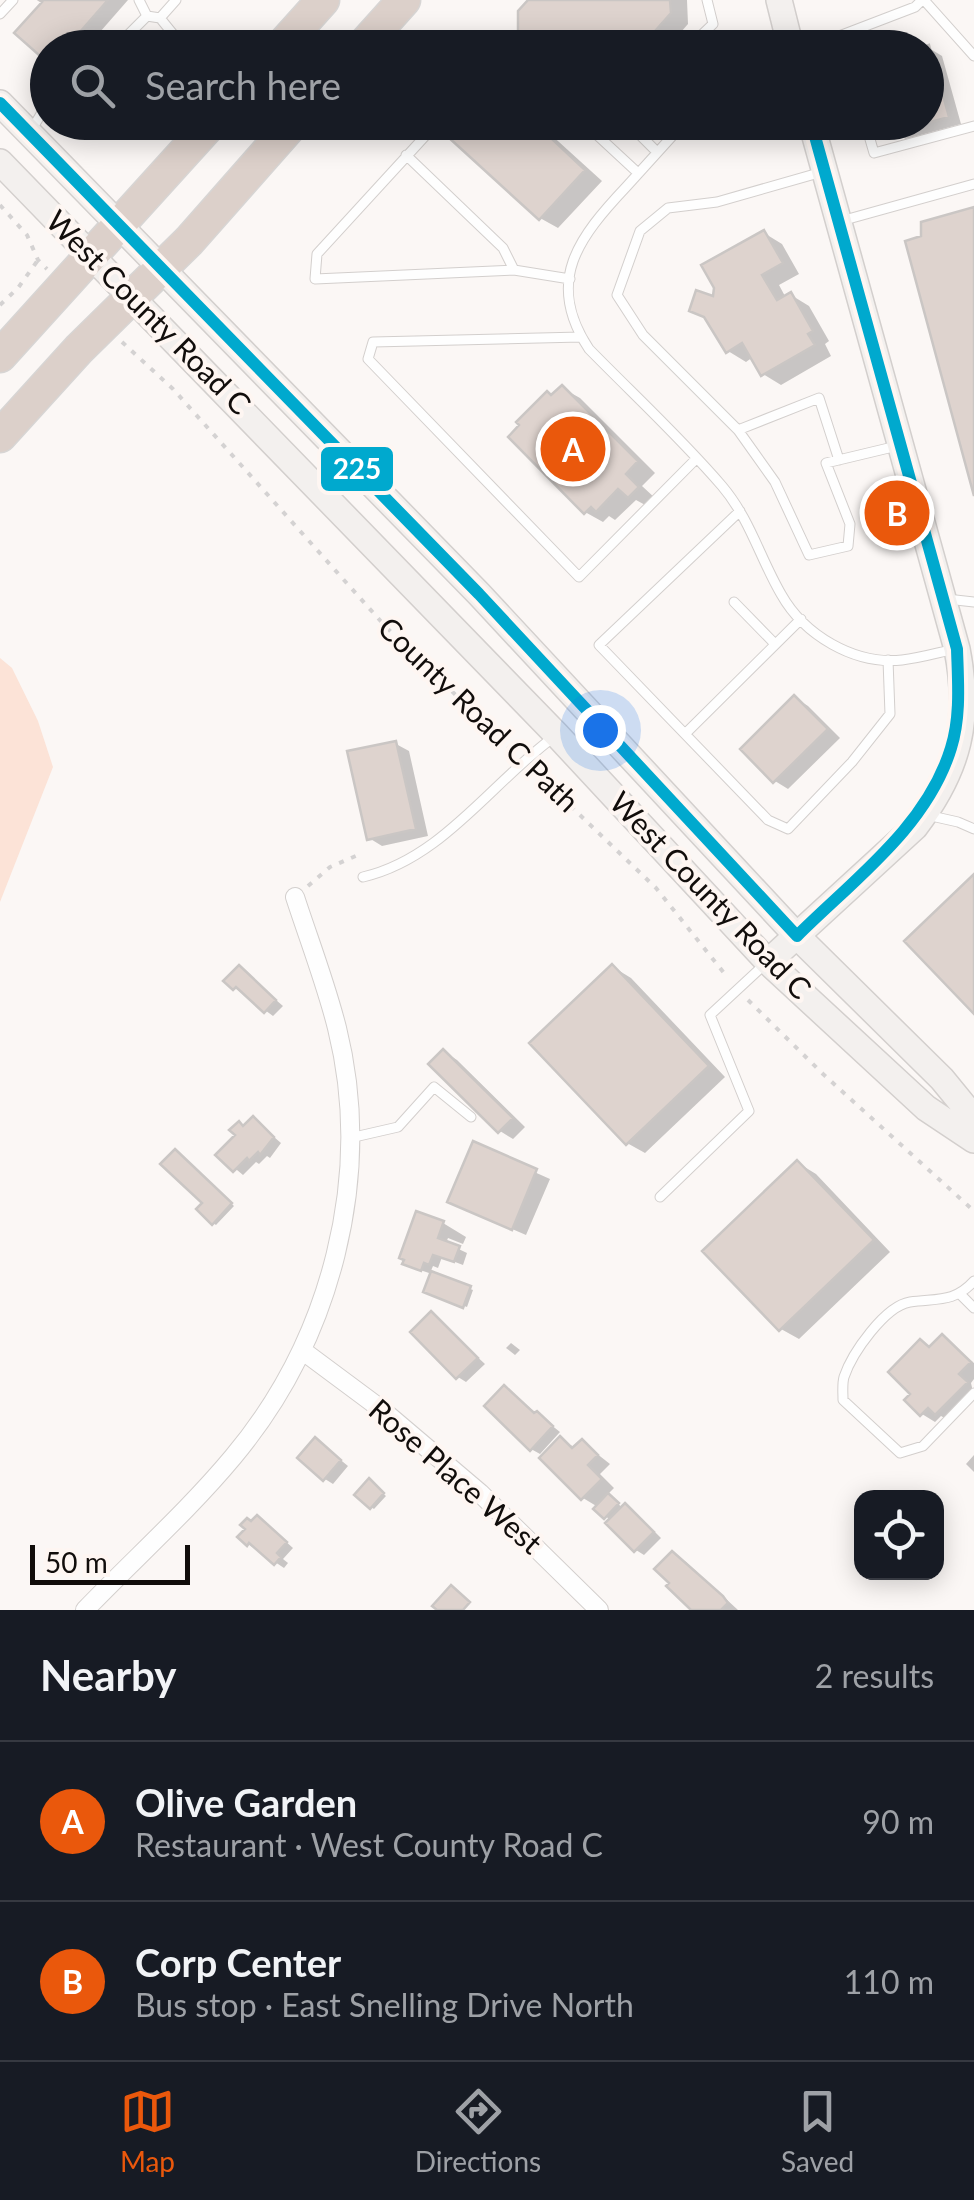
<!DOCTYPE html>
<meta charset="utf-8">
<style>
body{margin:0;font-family:Lato,sans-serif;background:#20242c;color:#f1f3f6}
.controls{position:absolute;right:30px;bottom:30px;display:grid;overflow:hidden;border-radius:20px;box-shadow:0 5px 25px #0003}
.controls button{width:90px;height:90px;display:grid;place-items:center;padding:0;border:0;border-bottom:2px solid #363941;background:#171b24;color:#f1f3f6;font:50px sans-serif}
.scale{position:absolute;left:30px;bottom:25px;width:160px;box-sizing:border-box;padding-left:10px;border:5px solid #110d0b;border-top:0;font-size:28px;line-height:35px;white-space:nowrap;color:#110d0b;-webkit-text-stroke:8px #fef6f2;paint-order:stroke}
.you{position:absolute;left:600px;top:730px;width:35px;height:35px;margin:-25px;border:8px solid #fff;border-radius:50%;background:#1a73e8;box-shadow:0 0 0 15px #1a73e833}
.badge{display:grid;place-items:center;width:65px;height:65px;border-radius:50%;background:#ea580c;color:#fff;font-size:32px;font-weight:700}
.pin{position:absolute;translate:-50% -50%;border:5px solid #fff;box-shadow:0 2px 10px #0006}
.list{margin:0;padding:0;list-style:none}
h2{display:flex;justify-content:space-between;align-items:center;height:130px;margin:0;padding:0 40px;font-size:42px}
h2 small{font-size:32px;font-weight:400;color:#9ea1a6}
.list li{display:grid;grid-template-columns:65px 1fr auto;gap:30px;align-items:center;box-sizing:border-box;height:160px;padding:0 40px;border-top:2px solid #363941}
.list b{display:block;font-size:38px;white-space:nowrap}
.list p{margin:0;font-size:32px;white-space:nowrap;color:#9ea1a6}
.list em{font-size:32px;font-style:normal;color:#9ea1a6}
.icon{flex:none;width:55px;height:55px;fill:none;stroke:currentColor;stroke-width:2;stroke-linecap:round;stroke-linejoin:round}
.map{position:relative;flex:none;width:974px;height:1610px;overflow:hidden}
.search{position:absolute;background:#171b24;box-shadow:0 5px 25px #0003;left:30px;right:30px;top:30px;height:110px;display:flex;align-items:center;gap:25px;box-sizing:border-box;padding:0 35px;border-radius:55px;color:#9ea1a6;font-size:38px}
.sheet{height:450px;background:#171b24}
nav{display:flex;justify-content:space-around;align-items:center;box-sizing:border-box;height:140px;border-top:2px solid #363941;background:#171b24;font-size:28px;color:#9ea1a6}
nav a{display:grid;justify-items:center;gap:5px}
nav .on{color:#ea580c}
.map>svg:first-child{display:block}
</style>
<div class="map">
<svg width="974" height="1610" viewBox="0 0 974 1610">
<rect width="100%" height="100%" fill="#fbf7f5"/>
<path fill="#fce3d7" d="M 0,658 L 12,668 L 38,721 L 53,767 L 0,902 Z"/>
<path fill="#0003" d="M 43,0 L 128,0 L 86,48 L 48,48 Z
M 531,0 L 687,0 L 688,24 L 667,48 L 525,48 Z
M 929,48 L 942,56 L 961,124 L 906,139 L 892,132 L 926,122 Z
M 461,122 L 537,122 L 602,181 L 558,228 L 540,218 Z
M 764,233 L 782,244 L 799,274 L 779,285 L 786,298 L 791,295 L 809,306 L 829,341 L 825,344 L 831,356 L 781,385 L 763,374 L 753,357 L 746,362 L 728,351 L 716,300 Z
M 562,388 L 580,398 L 655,473 L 642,486 L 655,498 L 647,506 L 636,500 L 615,520 L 609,516 L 603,522 L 585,512 L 552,397 Z
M 795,698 L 808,706 L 840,738 L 788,789 L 775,781 Z
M 396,744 L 409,751 L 428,836 L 382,846 L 369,838 Z
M 613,967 L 631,978 L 725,1077 L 645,1153 L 627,1143 Z
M 239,968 L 283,1006 L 273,1016 L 235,988 Z
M 444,1052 L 457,1060 L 525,1127 L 513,1139 L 500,1131 L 432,1064 Z
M 253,1119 L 281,1143 L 270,1158 L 267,1156 L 259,1164 L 256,1162 L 243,1175 L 219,1155 L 238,1135 L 239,1124 L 245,1127 Z
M 474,1145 L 550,1179 L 526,1235 L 463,1208 Z
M 179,1154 L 234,1206 L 216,1225 L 213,1223 Z
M 798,1163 L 816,1174 L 890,1252 L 799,1339 L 781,1329 Z
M 418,1214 L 443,1223 L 466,1237 L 463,1244 L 448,1238 L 446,1243 L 467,1253 L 463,1265 L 442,1257 L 438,1268 L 433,1266 L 430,1273 L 473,1290 L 467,1307 L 429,1293 L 432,1274 L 414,1268 Z
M 431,1314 L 485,1364 L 466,1382 L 458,1377 Z
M 942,1337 L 974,1363 L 974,1379 L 971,1383 L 974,1396 L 950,1421 L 941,1416 L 935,1422 L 922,1414 L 913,1394 L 920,1342 L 931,1348 Z
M 511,1343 L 520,1350 L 515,1355 L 506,1348 Z
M 505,1388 L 560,1432 L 540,1454 L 531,1449 Z
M 316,1440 L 348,1466 L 333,1484 L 325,1479 Z
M 561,1440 L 576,1448 L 582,1442 L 610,1464 L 600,1474 L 614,1488 L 607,1495 L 623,1508 L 625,1506 L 634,1511 L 661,1538 L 644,1555 L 636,1550 L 598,1507 L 583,1498 Z
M 974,1455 L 974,1472 L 966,1464 Z
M 372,1484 L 386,1496 L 374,1509 L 371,1507 Z
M 265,1523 L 293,1548 L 283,1559 L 288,1563 L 284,1568 L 248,1544 L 248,1528 Z
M 672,1554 L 686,1562 L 738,1610 L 695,1610 Z"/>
<path fill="#ded3ce" stroke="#cac6c4" stroke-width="2.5" d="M 39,0 L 108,0 L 66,48 L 48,48 L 48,63 L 14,33 L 42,2 Z
M 528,0 L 670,0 L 671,13 L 640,48 L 522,48 L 518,44 L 518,11 Z
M 929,45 L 949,117 L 890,133 L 887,122 L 926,122 L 926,48 L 921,48 Z
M 457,122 L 534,122 L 585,170 L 539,220 L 447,136 Z
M 974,207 L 974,496 L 905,241 L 921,236 L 921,222 Z
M 764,230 L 783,263 L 762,275 L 777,300 L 791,292 L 813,331 L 808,334 L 815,345 L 761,376 L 742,343 L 726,353 L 704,317 L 689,311 L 696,290 L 713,296 L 714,288 L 701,265 Z
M 562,385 L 638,461 L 626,474 L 639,487 L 628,498 L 618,489 L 596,512 L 591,507 L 584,514 L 508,437 L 519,425 L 516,422 L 547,391 L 551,395 Z
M 794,695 L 828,729 L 773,783 L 740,749 Z
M 396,741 L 416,829 L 367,840 L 347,751 Z
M 974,874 L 974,1014 L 904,941 Z
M 612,964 L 709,1066 L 626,1145 L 529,1043 Z
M 239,965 L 276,1000 L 264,1013 L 236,987 L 233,990 L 223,981 Z
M 443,1049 L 513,1118 L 498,1133 L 428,1064 Z
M 253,1116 L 274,1137 L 260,1155 L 258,1152 L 249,1161 L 247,1158 L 233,1172 L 215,1155 L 235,1135 L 229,1130 L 239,1121 L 243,1126 Z
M 473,1141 L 537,1169 L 512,1230 L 447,1202 Z
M 175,1149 L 232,1203 L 212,1225 L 196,1209 L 202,1203 L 160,1164 Z
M 797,1160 L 874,1240 L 779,1331 L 702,1251 Z
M 416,1211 L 444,1221 L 438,1238 L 460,1246 L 454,1262 L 433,1255 L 429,1265 L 424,1263 L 421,1271 L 402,1264 L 404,1260 L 399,1258 Z
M 431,1271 L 471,1286 L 463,1308 L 423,1292 Z
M 431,1311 L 478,1358 L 456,1379 L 410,1332 Z
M 942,1334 L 971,1362 L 959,1374 L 968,1382 L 935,1415 L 928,1408 L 920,1416 L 904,1400 L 910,1394 L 888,1372 L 920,1339 L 929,1347 Z
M 504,1385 L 534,1413 L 537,1411 L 553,1426 L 530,1451 L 484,1406 Z
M 560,1436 L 572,1448 L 582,1439 L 598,1455 L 588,1465 L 602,1479 L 581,1500 L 539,1458 Z
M 315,1437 L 341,1460 L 323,1481 L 297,1458 Z
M 369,1478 L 384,1493 L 370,1509 L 354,1495 Z
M 608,1493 L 619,1503 L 604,1519 L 593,1509 Z
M 625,1503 L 654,1532 L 634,1552 L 605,1523 Z
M 257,1515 L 287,1542 L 277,1553 L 281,1557 L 274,1565 L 249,1543 L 247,1546 L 237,1537 L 245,1529 L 240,1525 L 247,1518 L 251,1521 Z
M 672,1551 L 723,1596 L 728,1603 L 721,1610 L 691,1610 L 666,1586 L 669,1583 L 654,1569 Z
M 451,1585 L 470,1602 L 463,1610 L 437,1610 L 432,1606 Z"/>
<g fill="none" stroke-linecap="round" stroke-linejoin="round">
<defs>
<path id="lane" d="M 924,0 L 974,56
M 0,14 L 13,0
M 147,16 L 160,18 L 176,0
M 160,18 L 173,34 L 191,48
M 115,48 L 147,16 L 139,0
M 688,48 L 713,24 L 707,0
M 808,48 L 915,7 L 922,0
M 438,122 L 317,254 L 315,279 L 514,270
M 583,122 L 638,173
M 627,122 L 657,152
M 685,122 C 665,144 646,165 627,186 C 579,237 544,281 589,349 C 633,394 681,438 722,486 C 750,519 760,558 781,594 C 804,635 854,665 902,660 C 920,658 937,653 955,649
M 865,122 L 874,153 L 974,126
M 31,131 L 48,102
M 406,155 L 503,248 L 514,270 L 570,279
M 822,172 L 717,202 L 668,208 L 640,231 L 617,295 L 643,335 L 738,430 L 775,482 L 809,555 L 848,546 L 850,524 L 826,463 L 897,446
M 841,221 L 974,184
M 581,337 L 373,342 L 368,359 L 579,577 L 696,459
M 738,430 L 819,398 L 839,460
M 740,511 L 599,645 L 768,820 L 788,829 L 852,762 L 890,714 L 888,660
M 947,599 L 974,602
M 734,602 L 775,644
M 685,734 L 801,619
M 927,815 L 958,822 L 974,829
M 363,877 C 442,859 492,782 555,736
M 350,1138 L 398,1127 L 434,1087 L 471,1117
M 660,1197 L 749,1111 L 710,1015 L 765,964
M 974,1281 C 954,1303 937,1298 910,1302 C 885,1306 852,1353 844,1377 C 842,1384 843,1392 843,1400 L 900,1453 L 923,1446 L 974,1393
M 961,1295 L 974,1308"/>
<path id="street" d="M 303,1351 L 381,1409 L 480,1493 L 599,1610
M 85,1610 C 134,1559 188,1511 233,1457 C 331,1340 374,1177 337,1028 C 326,984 309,940 295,897"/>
<path id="secondary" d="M 779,0 L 791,48
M 0,103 L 479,594 L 797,936 L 942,1079 L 974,1118
M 0,162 L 557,735 L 768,962 L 926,1108 L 974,1140
M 768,962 L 915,827 C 959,769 971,720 957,649 L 811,122"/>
<path id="highway" d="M 280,48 L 323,0
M 361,48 L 404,0
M 0,356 L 212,122
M 0,436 L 79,349 L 189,241 L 294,122"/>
</defs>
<use href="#lane" stroke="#d3cfcd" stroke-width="11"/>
<use href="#street" stroke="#d3cfcd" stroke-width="20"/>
<use href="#secondary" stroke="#d3cfcd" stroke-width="28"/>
<use href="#highway" stroke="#d7d5d4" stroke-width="35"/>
<path stroke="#d4d2d2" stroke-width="4" stroke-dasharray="5 8" stroke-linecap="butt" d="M 0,205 L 27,235 L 38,260 L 47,269
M 0,305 L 18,288 L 38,260
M 122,342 L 173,389 L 386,627 L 512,750
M 533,770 L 656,888 L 728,978
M 308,886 L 330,867 L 358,855
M 748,1000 L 823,1074 L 974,1211"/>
<use href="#lane" stroke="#fefefe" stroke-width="9"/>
<use href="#street" stroke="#fefefe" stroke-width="18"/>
<use href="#secondary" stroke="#f3f0ee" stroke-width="25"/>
<use href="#highway" stroke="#dcd0ca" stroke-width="32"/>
<defs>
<path id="bus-1" d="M 0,103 L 479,594 L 797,936 C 853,880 927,827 951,748 C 961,716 958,682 957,649 L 811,122"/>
</defs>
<use href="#bus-1" stroke="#fef6f2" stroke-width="20"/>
<use href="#bus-1" stroke="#00a9ce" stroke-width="12"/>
</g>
<g text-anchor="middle" stroke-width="8" stroke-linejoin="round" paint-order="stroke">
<g font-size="30" fill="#110d0b" stroke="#fef6f2">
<text transform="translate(148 313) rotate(45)" y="10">West County Road C</text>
<text transform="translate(478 715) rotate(44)" y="10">County Road C Path</text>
<text transform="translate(710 896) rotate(46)" y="10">West County Road C</text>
<text transform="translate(455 1477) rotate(41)" y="10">Rose Place West</text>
</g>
</g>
<rect stroke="#fef6f2" stroke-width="4" x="319" y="445" width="76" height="48" rx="10" fill="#00a9ce"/>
<g font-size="28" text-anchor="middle" font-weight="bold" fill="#fff">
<text x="357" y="479">225</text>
</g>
</svg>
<div class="controls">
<button><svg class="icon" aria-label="locate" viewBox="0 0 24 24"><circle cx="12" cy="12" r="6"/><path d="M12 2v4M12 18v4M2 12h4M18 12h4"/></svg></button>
</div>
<div class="scale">50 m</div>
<div class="you"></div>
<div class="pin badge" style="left:573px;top:449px">A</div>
<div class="pin badge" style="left:897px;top:513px">B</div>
<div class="search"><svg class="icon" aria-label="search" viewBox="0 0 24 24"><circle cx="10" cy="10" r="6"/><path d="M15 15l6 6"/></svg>Search here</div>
</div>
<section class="sheet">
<h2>Nearby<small>2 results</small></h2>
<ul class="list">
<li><span class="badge">A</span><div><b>Olive Garden</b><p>Restaurant · West County Road C</p></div><em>90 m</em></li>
<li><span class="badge">B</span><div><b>Corp Center</b><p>Bus stop · East Snelling Drive North</p></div><em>110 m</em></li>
</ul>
</section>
<nav>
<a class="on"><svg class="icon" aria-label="map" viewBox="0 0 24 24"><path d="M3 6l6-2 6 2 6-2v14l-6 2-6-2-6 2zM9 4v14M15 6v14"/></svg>Map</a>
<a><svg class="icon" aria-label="directions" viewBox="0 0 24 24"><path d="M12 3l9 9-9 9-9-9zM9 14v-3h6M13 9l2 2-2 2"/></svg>Directions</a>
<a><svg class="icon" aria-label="saved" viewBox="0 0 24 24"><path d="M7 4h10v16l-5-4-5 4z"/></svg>Saved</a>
</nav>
